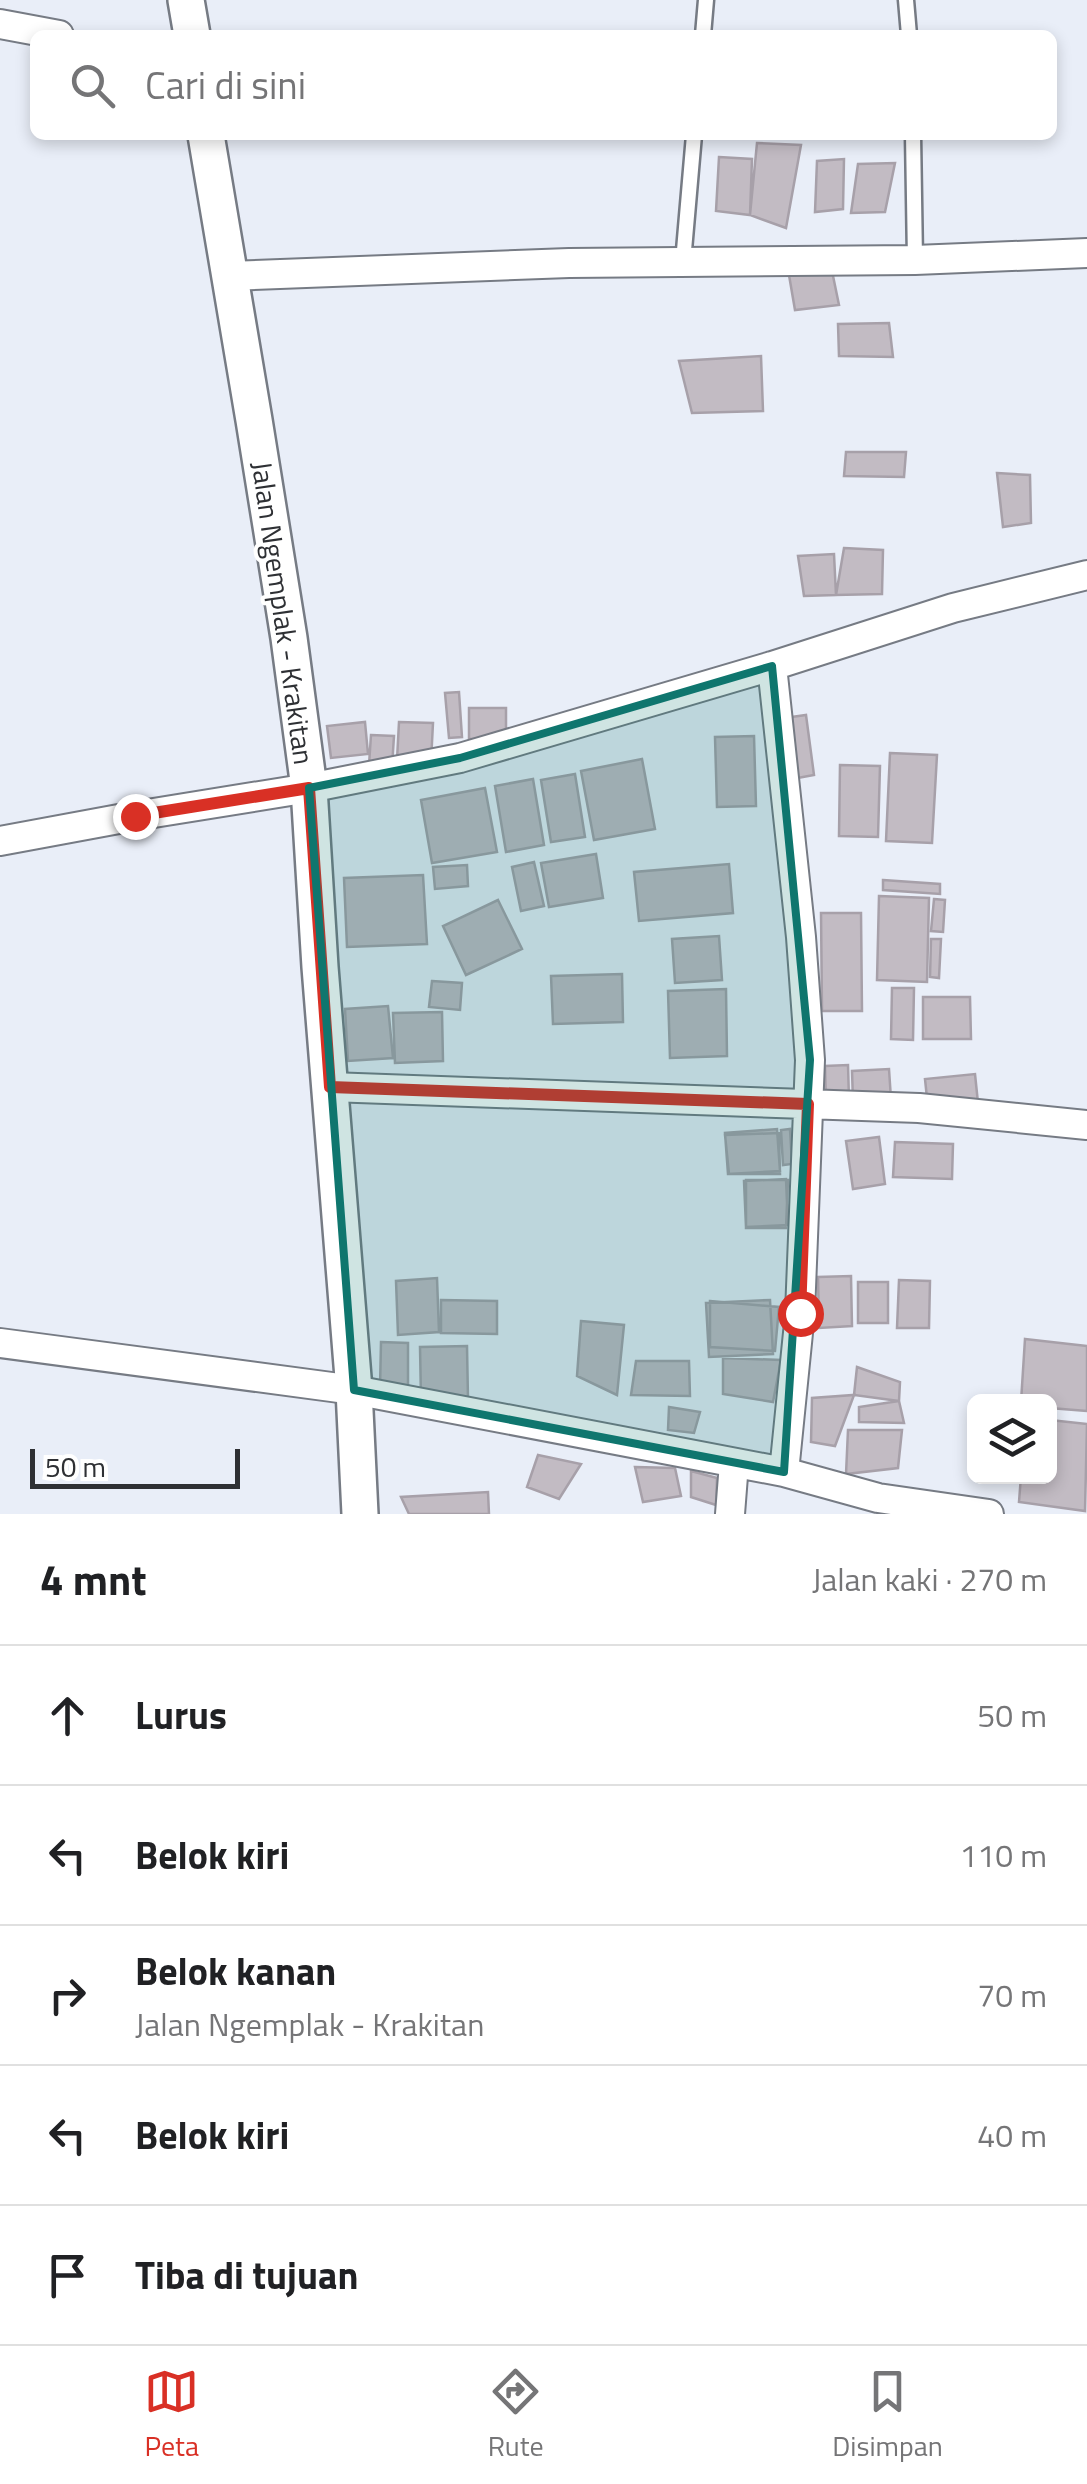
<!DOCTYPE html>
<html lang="id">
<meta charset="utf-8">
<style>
body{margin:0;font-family:"Titillium Web",sans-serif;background:#f6f6f6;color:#202124}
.controls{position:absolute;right:30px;bottom:30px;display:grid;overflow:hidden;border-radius:15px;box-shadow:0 5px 15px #0003}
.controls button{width:90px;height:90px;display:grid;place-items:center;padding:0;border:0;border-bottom:2px solid #e0e0e0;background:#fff;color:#202124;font:50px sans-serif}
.scale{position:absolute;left:30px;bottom:25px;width:210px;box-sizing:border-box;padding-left:10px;border:5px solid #2e3034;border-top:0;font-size:28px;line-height:35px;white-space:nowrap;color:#2e3034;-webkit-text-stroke:8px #fff;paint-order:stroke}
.stop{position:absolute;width:30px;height:30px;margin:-22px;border:8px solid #d93025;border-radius:50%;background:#fff}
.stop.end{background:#d93025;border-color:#fff;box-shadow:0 2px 10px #0008}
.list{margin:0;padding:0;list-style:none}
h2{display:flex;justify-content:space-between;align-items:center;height:130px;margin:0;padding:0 40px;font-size:42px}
h2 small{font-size:32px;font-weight:400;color:#757577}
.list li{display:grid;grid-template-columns:65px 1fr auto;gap:30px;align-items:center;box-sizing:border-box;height:140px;padding:0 40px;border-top:2px solid #e0e0e0}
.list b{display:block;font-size:38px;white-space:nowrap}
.list p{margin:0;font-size:32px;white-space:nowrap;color:#757577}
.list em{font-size:32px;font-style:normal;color:#757577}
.icon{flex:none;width:55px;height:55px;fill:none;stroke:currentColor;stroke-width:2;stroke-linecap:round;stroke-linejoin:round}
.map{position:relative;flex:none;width:1087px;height:1514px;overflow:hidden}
.search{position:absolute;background:#fff;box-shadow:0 5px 15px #0003;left:30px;right:30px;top:30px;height:110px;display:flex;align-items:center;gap:25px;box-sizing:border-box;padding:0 35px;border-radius:15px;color:#757577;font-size:38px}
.sheet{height:830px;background:#fff}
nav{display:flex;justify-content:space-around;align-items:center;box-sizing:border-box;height:140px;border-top:2px solid #e0e0e0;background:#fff;font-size:28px;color:#757577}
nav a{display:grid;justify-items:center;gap:5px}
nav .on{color:#d93025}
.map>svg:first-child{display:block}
</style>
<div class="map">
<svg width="1087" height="1514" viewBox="0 0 1087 1514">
<rect width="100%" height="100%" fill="#e9eef8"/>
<path fill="#c2bbc3" stroke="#a7a0a9" stroke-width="2.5" d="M 757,143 L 801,145 L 786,228 L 750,215 Z
M 719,157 L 752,159 L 750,215 L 716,211 Z
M 844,159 L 843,209 L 815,212 L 817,161 Z
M 895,163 L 885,212 L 851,213 L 858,164 Z
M 832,271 L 839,305 L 795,310 L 789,275 Z
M 889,323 L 893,357 L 839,356 L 838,324 Z
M 761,356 L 763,411 L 692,413 L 679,361 Z
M 846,452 L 906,452 L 904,477 L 844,476 Z
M 997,473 L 1030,475 L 1031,523 L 1003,527 Z
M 844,548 L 883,550 L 882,594 L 836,595 Z
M 834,554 L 836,595 L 804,596 L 798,556 Z
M 459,692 L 462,737 L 449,738 L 445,693 Z
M 469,708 L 506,708 L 506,739 L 469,739 Z
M 806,715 L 814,775 L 792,779 L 784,718 Z
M 365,722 L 368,754 L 331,758 L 327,726 Z
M 399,722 L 433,723 L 431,762 L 397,760 Z
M 371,735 L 394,736 L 392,767 L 369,765 Z
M 754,736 L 756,806 L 717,807 L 715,737 Z
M 890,753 L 937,755 L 932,843 L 886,841 Z
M 642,759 L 655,829 L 594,840 L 581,771 Z
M 840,765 L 880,766 L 878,837 L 839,836 Z
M 575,774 L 585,837 L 551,842 L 541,780 Z
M 533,779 L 544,845 L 506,852 L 495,786 Z
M 485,788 L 497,852 L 432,863 L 421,800 Z
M 596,854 L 603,898 L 549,907 L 541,863 Z
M 534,862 L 544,906 L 521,911 L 512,867 Z
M 729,864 L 733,913 L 639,921 L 634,872 Z
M 467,865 L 468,886 L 435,889 L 433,867 Z
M 423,875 L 427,944 L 347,947 L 344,878 Z
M 883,880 L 940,884 L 940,894 L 883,890 Z
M 879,896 L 929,898 L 927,982 L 877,980 Z
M 934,899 L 945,900 L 943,932 L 931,931 Z
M 498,900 L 522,949 L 466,975 L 443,926 Z
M 821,913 L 861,913 L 862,1011 L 822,1011 Z
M 719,936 L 722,980 L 675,983 L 672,939 Z
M 931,939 L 941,939 L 939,978 L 930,977 Z
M 622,974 L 623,1022 L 553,1024 L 551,976 Z
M 432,981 L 462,983 L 460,1010 L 429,1007 Z
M 892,988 L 914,988 L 913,1040 L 891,1039 Z
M 726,989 L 727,1056 L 670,1058 L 668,991 Z
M 923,997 L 970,997 L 971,1039 L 923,1039 Z
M 388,1006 L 393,1058 L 348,1061 L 345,1009 Z
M 442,1012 L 443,1061 L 395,1063 L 393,1013 Z
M 848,1065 L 849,1099 L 826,1101 L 825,1066 Z
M 889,1069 L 891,1099 L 853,1101 L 852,1071 Z
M 975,1074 L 978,1103 L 928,1108 L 925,1079 Z
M 777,1129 L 780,1171 L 728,1174 L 725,1133 Z
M 790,1129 L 792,1164 L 783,1165 L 781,1130 Z
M 779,1133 L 780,1174 L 729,1174 L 725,1135 Z
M 879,1137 L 885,1184 L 853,1189 L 846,1141 Z
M 895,1142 L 953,1144 L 952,1179 L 893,1177 Z
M 786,1179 L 788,1225 L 746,1227 L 744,1181 Z
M 746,1180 L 788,1180 L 786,1228 L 746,1228 Z
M 851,1276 L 852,1326 L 819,1328 L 818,1277 Z
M 437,1278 L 439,1332 L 398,1335 L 396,1281 Z
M 899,1280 L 930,1281 L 929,1328 L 897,1328 Z
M 858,1282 L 888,1282 L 888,1323 L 858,1323 Z
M 441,1300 L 497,1301 L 497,1334 L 441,1333 Z
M 770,1300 L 773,1354 L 709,1357 L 706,1303 Z
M 710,1301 L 779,1307 L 775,1351 L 710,1347 Z
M 581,1321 L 624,1325 L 617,1395 L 577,1376 Z
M 1025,1339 L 1087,1346 L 1087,1411 L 1050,1408 L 1050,1402 L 1021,1402 Z
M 381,1342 L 408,1343 L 408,1388 L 380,1388 Z
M 467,1346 L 468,1399 L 421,1400 L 420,1347 Z
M 723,1358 L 781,1360 L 773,1402 L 723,1394 Z
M 636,1361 L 689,1361 L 690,1396 L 631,1395 Z
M 857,1367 L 900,1382 L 899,1401 L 854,1395 Z
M 854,1395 L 835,1446 L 811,1442 L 812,1398 Z
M 899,1401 L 904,1423 L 859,1422 L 859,1407 Z
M 669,1407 L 700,1412 L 694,1433 L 668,1430 Z
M 1050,1420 L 1087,1424 L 1085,1511 L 1019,1502 L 1021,1476 L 1050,1476 Z
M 848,1430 L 902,1430 L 898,1468 L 846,1474 Z
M 538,1455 L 581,1464 L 559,1499 L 527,1487 Z
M 635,1467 L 675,1468 L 681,1496 L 643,1502 Z
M 691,1471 L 717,1478 L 716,1505 L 691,1497 Z
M 488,1492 L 489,1514 L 409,1514 L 401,1497 Z"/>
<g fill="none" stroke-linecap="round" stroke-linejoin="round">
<defs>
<path id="service" d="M 906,0 L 909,35
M 703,35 L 706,0
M 913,135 L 915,260
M 683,262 L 694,135"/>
<path id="minor" d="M 0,24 L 59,35
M 229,276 L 569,263 L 915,260 L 1087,253
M 772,666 L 801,937 L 810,1060 L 800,1313 L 784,1472
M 0,841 L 135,816 L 309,788 L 460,758 L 772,666 L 953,608 L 1087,575
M 330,1087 L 919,1108 L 1087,1125
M 0,1343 L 354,1390 L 784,1472 L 878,1498 L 989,1514
M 730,1514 L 734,1463"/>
<path id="tertiary" d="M 186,0 L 192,35
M 206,135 L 254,420 L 289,638 L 309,788 L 320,967 L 354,1390 L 360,1514"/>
</defs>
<use href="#service" stroke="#767b84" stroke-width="19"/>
<use href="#minor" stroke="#767b84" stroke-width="32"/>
<use href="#tertiary" stroke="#767b84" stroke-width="40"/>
<use href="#service" stroke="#fff" stroke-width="14"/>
<use href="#minor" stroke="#fff" stroke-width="28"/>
<use href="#tertiary" stroke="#fff" stroke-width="35"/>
</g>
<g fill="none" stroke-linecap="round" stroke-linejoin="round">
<path stroke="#d93025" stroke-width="12" d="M 135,816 L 309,788 L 330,1087 L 808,1104 L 800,1313"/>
</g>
<path fill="#0f766e" fill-opacity="0.2" stroke="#0f766e" stroke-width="8" stroke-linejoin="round" d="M 772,666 L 810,1060 L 784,1472 L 354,1390 L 309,788 L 460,758 Z"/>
<g text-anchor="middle" stroke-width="8" stroke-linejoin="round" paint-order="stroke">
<g font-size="28" fill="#2e3034" stroke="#fff">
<text transform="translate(283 613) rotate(82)" y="10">Jalan Ngemplak - Krakitan</text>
</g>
</g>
</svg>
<div class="controls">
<button><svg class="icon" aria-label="layers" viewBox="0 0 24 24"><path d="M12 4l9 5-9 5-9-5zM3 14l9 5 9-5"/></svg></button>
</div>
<div class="scale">50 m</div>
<div class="stop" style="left:800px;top:1313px"></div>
<div class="stop end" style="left:135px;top:816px"></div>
<div class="search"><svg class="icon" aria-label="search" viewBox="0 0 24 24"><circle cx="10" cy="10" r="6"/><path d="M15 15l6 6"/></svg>Cari di sini</div>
</div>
<section class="sheet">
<h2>4 mnt<small>Jalan kaki · 270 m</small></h2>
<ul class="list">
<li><svg class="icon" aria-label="ahead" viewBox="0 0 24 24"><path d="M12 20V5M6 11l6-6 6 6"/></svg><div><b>Lurus</b></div><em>50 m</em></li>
<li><svg class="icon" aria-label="left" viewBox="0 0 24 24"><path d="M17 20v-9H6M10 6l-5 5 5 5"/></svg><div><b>Belok kiri</b></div><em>110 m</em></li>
<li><svg class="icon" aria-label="right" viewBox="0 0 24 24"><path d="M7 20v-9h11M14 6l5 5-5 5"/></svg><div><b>Belok kanan</b><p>Jalan Ngemplak - Krakitan</p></div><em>70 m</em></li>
<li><svg class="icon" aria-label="left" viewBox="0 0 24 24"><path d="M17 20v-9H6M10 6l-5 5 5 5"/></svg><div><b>Belok kiri</b></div><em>40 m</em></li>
<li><svg class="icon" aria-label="arrive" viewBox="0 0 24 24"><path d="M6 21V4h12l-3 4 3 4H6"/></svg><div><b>Tiba di tujuan</b></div></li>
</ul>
</section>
<nav>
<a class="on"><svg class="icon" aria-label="map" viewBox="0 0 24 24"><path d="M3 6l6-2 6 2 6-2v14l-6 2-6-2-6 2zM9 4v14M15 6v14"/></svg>Peta</a>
<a><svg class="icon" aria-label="directions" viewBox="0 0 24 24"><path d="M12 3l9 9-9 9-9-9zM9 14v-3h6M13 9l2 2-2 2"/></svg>Rute</a>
<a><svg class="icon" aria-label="saved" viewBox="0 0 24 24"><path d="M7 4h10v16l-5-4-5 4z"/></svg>Disimpan</a>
</nav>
